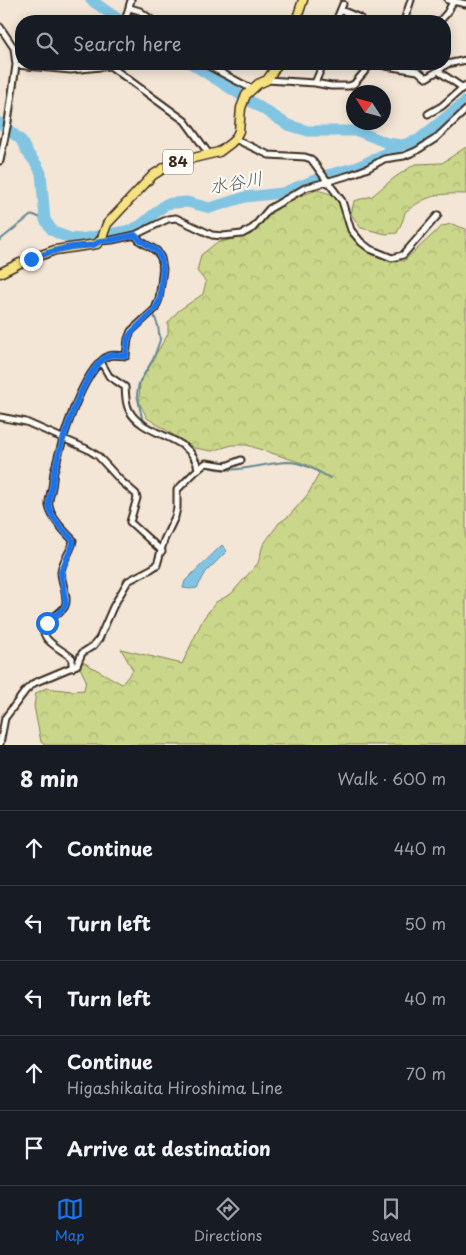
<!DOCTYPE html>
<meta charset="utf-8">
<style>
body{margin:0;font-family:"Playpen Sans","Klee One",sans-serif;background:#242831;color:#f1f3f6}
.compass{position:absolute;left:346px;top:85px;width:45px;height:45px;border-radius:50%;background:#171b24;box-shadow:0 2px 12px #0003;rotate:306deg}
.stop{position:absolute;width:15px;height:15px;margin:-11px;border:4px solid #1a73e8;border-radius:50%;background:#fff}
.stop.end{background:#1a73e8;border-color:#fff;box-shadow:0 1px 5px #0008}
.list{margin:0;padding:0;list-style:none}
h2{display:flex;justify-content:space-between;align-items:center;height:65px;margin:0;padding:0 20px;font-size:21px}
h2 small{font-size:16px;font-weight:400;color:#9ea1a6}
.list li{display:grid;grid-template-columns:32px 1fr auto;gap:15px;align-items:center;box-sizing:border-box;height:75px;padding:0 20px;border-top:1px solid #363941}
.list b{display:block;font-size:19px;white-space:nowrap}
.list p{margin:0;font-size:16px;white-space:nowrap;color:#9ea1a6}
.list em{font-size:16px;font-style:normal;color:#9ea1a6}
.icon{flex:none;width:28px;height:28px;fill:none;stroke:currentColor;stroke-width:2;stroke-linecap:round;stroke-linejoin:round}
.map{position:relative;flex:none;width:466px;height:745px;overflow:hidden}
.search{position:absolute;background:#171b24;box-shadow:0 2px 12px #0003;left:15px;right:15px;top:15px;height:55px;display:flex;align-items:center;gap:12px;box-sizing:border-box;padding:0 18px;border-radius:20px;color:#9ea1a6;font-size:19px}
.sheet{height:440px;background:#171b24}
nav{display:flex;justify-content:space-around;align-items:center;box-sizing:border-box;height:70px;border-top:1px solid #363941;background:#171b24;font-size:14px;color:#9ea1a6}
nav a{display:grid;justify-items:center;gap:2px}
nav .on{color:#1a73e8}
.map>svg:first-child{display:block}
</style>
<div class="map">
<svg width="466" height="745" viewBox="0 0 466 745">
<defs>
<pattern id="forest-crowns" width="20" height="18" patternUnits="userSpaceOnUse" patternTransform="scale(1.25)"><rect width="20" height="18" fill="#cad689"/><path d="M2 6a3 3 0 1 1 6 0M12 15a3 3 0 1 1 6 0" fill="none" stroke="#aeb876"/></pattern>
</defs>
<rect width="100%" height="100%" fill="#f3e6d7"/>
<filter id="ink" filterUnits="userSpaceOnUse"><feTurbulence type="fractalNoise" baseFrequency=".02" numOctaves="2"/><feDisplacementMap in="SourceGraphic" scale="10" xChannelSelector="R" yChannelSelector="G"/><feConvolveMatrix kernelMatrix="1 2 1 2 8 2 1 2 1" color-interpolation-filters="sRGB"/></filter>
<g filter="url(#ink)">
<path fill="url(#forest-crowns)" stroke="#828054" d="M 466,147 L 466,194 C 438,193 428,195 405,212 L 403,220 L 397,233 L 386,234 L 361,228 L 351,214 L 354,201 L 372,196 L 394,178 L 415,164 L 442,163 Z
M 317,190 C 323,192 331,193 335,197 C 341,203 342,212 344,219 C 355,247 374,261 404,261 L 442,226 L 452,224 L 466,229 L 466,745 L 45,745 L 41,742 L 34,706 L 36,693 L 46,688 L 72,691 L 84,690 L 86,680 L 80,668 L 83,662 L 122,684 L 133,670 L 121,649 L 182,664 L 203,619 L 216,602 L 231,594 L 258,563 L 263,545 L 279,523 L 289,516 L 308,494 L 319,474 L 311,466 L 247,445 L 232,445 L 212,451 L 194,448 L 147,418 L 139,402 L 140,380 L 168,334 L 168,323 L 178,311 L 203,294 L 206,282 L 197,271 L 201,255 L 216,243 L 250,235 L 265,218 L 270,210 L 293,198 Z"/>
<path fill="#82c5e3" stroke="#668794" d="M 222,545 L 227,551 L 206,572 L 197,588 L 190,589 L 183,588 L 185,581 L 189,577 Z"/>
<g fill="none" stroke-linecap="round" stroke-linejoin="round">
<path stroke="#668794" stroke-width="2" d="M 126,231 L 138,241
M 0,240 L 30,216 L 34,215 L 45,220
M 141,244 C 167,263 157,260 158,286
M 151,427 L 142,418 L 137,394 L 139,383 L 153,360 L 160,340 L 158,326 L 152,309 L 155,303
M 155,429 L 171,436
M 182,442 C 192,448 196,461 207,466 C 229,476 264,463 287,462 C 302,462 318,471 330,478"/>
<path stroke="#82c5e3" stroke-width="11" d="M 91,0 L 121,21
M 192,64 L 288,125 L 308,131 L 358,131 L 387,143 L 402,145
M 0,123 L 21,140 L 27,152 L 37,165 L 41,173 L 45,220 L 52,230 L 59,234 L 70,238 L 81,239 L 131,230 L 141,225 L 166,204 L 173,203 L 187,202 L 210,208 L 245,197 L 282,193 L 327,175 L 358,167 L 402,145 L 418,140 L 466,101"/>
<defs>
<path id="minor" d="M 448,0 L 466,4
M 130,8 L 140,11 L 153,21
M 341,10 L 360,18
M 125,21 L 131,0
M 336,21 L 343,4
M 404,21 L 411,0
M 440,21 L 447,13 L 453,2
M 0,27 L 14,48 L 16,65 L 8,122 L 0,161
M 205,64 L 252,89
M 383,64 L 385,66 L 418,71 L 426,78 L 438,71 L 463,88
M 16,65 L 71,70 L 110,66 L 185,121 L 209,154
M 438,71 L 447,64 L 466,60
M 267,80 L 315,83 L 331,86 L 349,86 L 354,84 L 371,64
M 315,83 L 323,64
M 428,114 L 442,106 L 466,85
M 235,139 L 269,155 L 305,157 L 311,159 L 342,201 L 351,230 L 361,242 L 370,249 L 392,258 L 403,255 L 438,215
M 100,241 L 112,240 L 135,235 L 168,219 L 176,218 L 212,235 L 223,236 L 242,234 L 253,228 L 269,209 L 305,188 L 350,175 L 368,168 L 384,159 L 404,156 L 416,151 L 435,139 L 466,110
M 101,362 L 109,376 L 125,387 C 126,395 125,402 129,410 C 143,438 193,434 198,469
M 0,417 L 26,422 L 87,449 L 98,456 L 121,481 L 136,494 L 137,498 L 130,522 L 162,551
M 72,668 L 72,658 C 61,648 31,638 50,619 C 55,615 62,612 65,606 C 69,598 61,582 61,572 C 61,561 72,552 73,540 C 64,531 51,518 49,506 C 48,500 51,493 52,487 C 53,482 53,477 54,472 C 61,444 81,371 108,356 C 113,354 121,356 126,356 L 128,339 L 131,331 L 155,309 L 159,299 L 163,269 L 161,258 L 157,251 L 140,241 L 135,235
M 0,744 L 5,718 L 26,690 L 34,683 L 77,665 L 82,653 L 93,646 L 99,639 L 113,607 L 128,581 L 151,569 L 157,565 L 164,540 L 175,517 L 177,508 L 177,490 L 195,472 L 206,463 L 226,466 L 241,460"/>
<path id="primary" d="M 296,21 L 303,0
M 0,273 L 20,263 L 55,250 L 97,244 L 102,238 L 107,224 L 153,175 L 172,163 L 219,152 L 231,143 L 235,139 L 239,131 L 241,108 L 246,95 L 258,84 L 267,80 L 278,64"/>
</defs>
<use href="#minor" stroke="#3b2a1e" stroke-width="9"/>
<use href="#primary" stroke="#3b2a1e" stroke-width="11"/>
<use href="#minor" stroke="#fdfcf7" stroke-width="5"/>
<use href="#primary" stroke="#f7e281" stroke-width="8"/>
</g>
</g>
<g fill="none" stroke-linecap="round" stroke-linejoin="round" filter="url(#ink)">
<path stroke="#1a73e8" stroke-width="6" d="M 31,259 C 48,253 63,247 81,246 C 88,246 95,246 100,241 L 112,240 L 135,235 L 140,240 L 157,251 L 161,258 L 163,268 L 160,299 L 155,309 L 132,332 L 128,338 L 126,356 C 121,356 113,353 108,356 C 82,370 61,444 54,472 C 53,477 53,482 52,487 C 51,493 48,500 49,506 C 51,518 64,531 73,540 L 73,544 L 61,572 L 66,604 L 63,609 L 47,623"/>
</g>
<g text-anchor="middle" stroke-width="4" stroke-linejoin="round" paint-order="stroke">
<rect fill="#fdfcf7" stroke="#75695f" stroke-width="1" x="163" y="149.5" width="30" height="25" rx="4"/>
<g font-size="15" font-weight="bold" fill="#3b2a1e">
<text x="178" y="167">84</text>
</g>
<g font-size="18" font-style="italic" fill="#505859" stroke="#fdfcf7">
<text transform="translate(236 183) rotate(-10)" y="6">水谷川</text>
</g>
</g>
</svg>
<svg class="compass" viewBox="-18 -18 36 36"><path d="M0-13l5 13h-10z" fill="#e53935"/><path d="M0 13l5-13h-10z" fill="#9ea1a6"/></svg>
<div class="stop" style="left:47px;top:623px"></div>
<div class="stop end" style="left:31px;top:259px"></div>
<div class="search"><svg class="icon" aria-label="search" viewBox="0 0 24 24"><circle cx="10" cy="10" r="6"/><path d="M15 15l6 6"/></svg>Search here</div>
</div>
<section class="sheet">
<h2>8 min<small>Walk · 600 m</small></h2>
<ul class="list">
<li><svg class="icon" aria-label="ahead" viewBox="0 0 24 24"><path d="M12 20V5M6 11l6-6 6 6"/></svg><div><b>Continue</b></div><em>440 m</em></li>
<li><svg class="icon" aria-label="left" viewBox="0 0 24 24"><path d="M17 20v-9H6M10 6l-5 5 5 5"/></svg><div><b>Turn left</b></div><em>50 m</em></li>
<li><svg class="icon" aria-label="left" viewBox="0 0 24 24"><path d="M17 20v-9H6M10 6l-5 5 5 5"/></svg><div><b>Turn left</b></div><em>40 m</em></li>
<li><svg class="icon" aria-label="ahead" viewBox="0 0 24 24"><path d="M12 20V5M6 11l6-6 6 6"/></svg><div><b>Continue</b><p>Higashikaita Hiroshima Line</p></div><em>70 m</em></li>
<li><svg class="icon" aria-label="arrive" viewBox="0 0 24 24"><path d="M6 21V4h12l-3 4 3 4H6"/></svg><div><b>Arrive at destination</b></div></li>
</ul>
</section>
<nav>
<a class="on"><svg class="icon" aria-label="map" viewBox="0 0 24 24"><path d="M3 6l6-2 6 2 6-2v14l-6 2-6-2-6 2zM9 4v14M15 6v14"/></svg>Map</a>
<a><svg class="icon" aria-label="directions" viewBox="0 0 24 24"><path d="M12 3l9 9-9 9-9-9zM9 14v-3h6M13 9l2 2-2 2"/></svg>Directions</a>
<a><svg class="icon" aria-label="saved" viewBox="0 0 24 24"><path d="M7 4h10v16l-5-4-5 4z"/></svg>Saved</a>
</nav>
